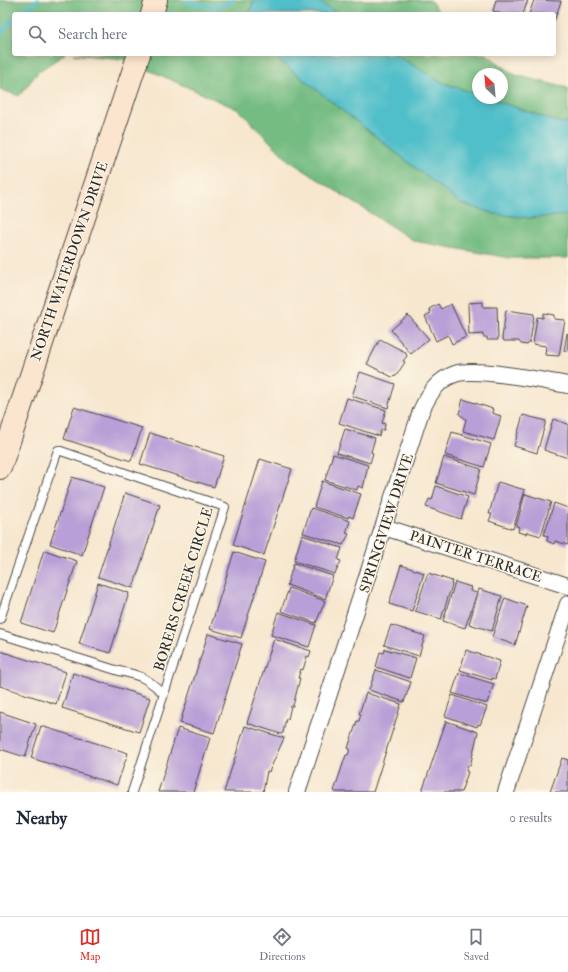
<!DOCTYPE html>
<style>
body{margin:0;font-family:"IM FELL Double Pica",serif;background:#f6f6f7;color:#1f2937}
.compass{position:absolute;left:472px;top:68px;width:36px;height:36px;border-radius:50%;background:#fff;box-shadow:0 2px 10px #0003;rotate:334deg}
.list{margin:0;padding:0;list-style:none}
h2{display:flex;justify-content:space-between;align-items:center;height:52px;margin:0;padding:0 16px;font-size:17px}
h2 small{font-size:13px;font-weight:400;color:#747a83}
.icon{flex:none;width:22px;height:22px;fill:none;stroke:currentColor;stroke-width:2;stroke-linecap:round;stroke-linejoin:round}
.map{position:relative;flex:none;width:568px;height:792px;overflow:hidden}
.search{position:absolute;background:#fff;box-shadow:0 2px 10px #0003;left:12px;right:12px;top:12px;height:44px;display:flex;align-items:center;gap:10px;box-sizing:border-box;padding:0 14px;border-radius:4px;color:#747a83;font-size:15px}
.sheet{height:124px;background:#fff}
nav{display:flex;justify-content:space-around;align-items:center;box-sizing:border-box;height:56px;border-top:1px solid #e0e1e3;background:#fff;font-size:11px;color:#747a83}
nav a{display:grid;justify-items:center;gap:2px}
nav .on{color:#d93025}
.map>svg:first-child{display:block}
</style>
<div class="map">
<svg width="568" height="792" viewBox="0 0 568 792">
<rect width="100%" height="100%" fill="#fcf5e5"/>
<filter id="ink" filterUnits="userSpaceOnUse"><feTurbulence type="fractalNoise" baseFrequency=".025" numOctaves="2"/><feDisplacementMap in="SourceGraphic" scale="8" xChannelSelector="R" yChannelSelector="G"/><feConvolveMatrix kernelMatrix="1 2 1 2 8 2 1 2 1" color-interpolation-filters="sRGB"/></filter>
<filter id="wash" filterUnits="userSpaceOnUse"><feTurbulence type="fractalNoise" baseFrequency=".012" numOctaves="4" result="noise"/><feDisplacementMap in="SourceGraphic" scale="16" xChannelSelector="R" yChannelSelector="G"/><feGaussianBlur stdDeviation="0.9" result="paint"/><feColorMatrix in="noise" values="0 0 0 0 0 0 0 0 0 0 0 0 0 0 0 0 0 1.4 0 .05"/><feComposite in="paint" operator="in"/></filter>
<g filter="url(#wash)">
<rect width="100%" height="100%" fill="#f7e7cf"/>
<path fill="#74bc82" stroke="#507456" d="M 0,0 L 254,0 L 249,14 L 14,14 L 14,54 L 65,54 L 39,71 L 19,96 L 0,89 Z
M 317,0 L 430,0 L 441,14 L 338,14 Z
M 73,54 L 271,54 L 460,203 L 496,214 L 530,218 L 568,215 L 568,258 L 510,258 L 414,241 L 288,160 L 239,110 L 124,59 Z
M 395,54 L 486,54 L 515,75 L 568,88 L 568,123 L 558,122 L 488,98 L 502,98 L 502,74 L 478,74 L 478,95 L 441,82 Z"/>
<path fill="#51bfc9" stroke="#3e757a" d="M 254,0 L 317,0 L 338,14 L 249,14 Z
M 271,54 L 395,54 L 441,82 L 478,95 L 478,98 L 488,98 L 558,122 L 568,123 L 568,215 L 530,218 L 496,214 L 460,203 Z"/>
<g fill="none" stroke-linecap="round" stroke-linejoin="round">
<path stroke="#51bfc9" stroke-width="4.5" d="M 187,2 C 200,5 221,10 233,0
M 19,14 L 38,0
M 0,34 L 14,19"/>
</g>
<g id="blocks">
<path fill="#b89fd7" d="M 496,0 L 528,0 L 523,14 L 502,14 L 493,11 Z
M 534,0 L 561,1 L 554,22 L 554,14 L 529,14 Z
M 483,302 L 483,307 L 497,307 L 498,340 L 487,340 L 487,337 L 483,337 L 483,334 L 469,335 L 468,303 Z
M 438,304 L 441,309 L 451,304 L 466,337 L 452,344 L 448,335 L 436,341 L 425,316 L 431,313 L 429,309 Z
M 506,310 L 534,314 L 530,342 L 527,345 L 521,344 L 519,341 L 504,341 L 502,338 Z
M 543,313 L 554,315 L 554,319 L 565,320 L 559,356 L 545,355 L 546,346 L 533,344 L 537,317 L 543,318 Z
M 408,315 L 429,339 L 411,354 L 391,330 Z
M 567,333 L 568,334 L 568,351 L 564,351 Z
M 380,339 L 405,352 L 407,356 L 403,361 L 405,362 L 396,376 L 392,377 L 367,364 Z
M 360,372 L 395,384 L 388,408 L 352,396 Z
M 347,398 L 386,410 L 382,423 L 385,424 L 384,430 L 381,430 L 379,436 L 339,423 Z
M 463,399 L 493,409 L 492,413 L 501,416 L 494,440 L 463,431 L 466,419 L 459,414 Z
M 74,407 L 142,428 L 131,461 L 64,439 Z
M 523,415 L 546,421 L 537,453 L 514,446 Z
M 553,419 L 568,424 L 568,458 L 544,450 Z
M 345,429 L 375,438 L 371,452 L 373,453 L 370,463 L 337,453 Z
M 452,432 L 491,444 L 484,467 L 445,455 Z
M 150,433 L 224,456 L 214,487 L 140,464 Z
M 333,454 L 368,465 L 363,488 L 358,486 L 357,490 L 325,480 Z
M 444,457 L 481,469 L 474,495 L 436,483 Z
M 260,459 L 292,469 L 264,555 L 233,545 Z
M 72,477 L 104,487 L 82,555 L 50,544 Z
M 322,481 L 361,494 L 353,518 L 349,516 L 348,518 L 314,507 Z
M 498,482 L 525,490 L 513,529 L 489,521 L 492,514 L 489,514 Z
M 436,486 L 468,497 L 461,519 L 426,507 L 429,499 L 432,500 Z
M 125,493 L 160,505 L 133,588 L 98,577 Z
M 525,494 L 551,502 L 541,536 L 527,532 L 526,534 L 518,532 L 519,527 L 516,526 Z
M 554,503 L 568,508 L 568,545 L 555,541 L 554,544 L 547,541 L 548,536 L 544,535 Z
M 311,508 L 350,521 L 346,533 L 349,534 L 343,545 L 303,533 Z
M 302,535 L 342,548 L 338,560 L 341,561 L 335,574 L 294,561 Z
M 44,550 L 77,561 L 53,633 L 21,623 Z
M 234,552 L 265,562 L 241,638 L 210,629 Z
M 294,563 L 333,576 L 325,599 L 287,585 Z
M 401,565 L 424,573 L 412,611 L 389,604 Z
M 428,573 L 452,581 L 451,585 L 452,585 L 441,619 L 415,611 Z
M 455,582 L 471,587 L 470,591 L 477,593 L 465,628 L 443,621 Z
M 98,583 L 129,593 L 110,653 L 79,644 Z
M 289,588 L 325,601 L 316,623 L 281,611 Z
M 479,589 L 502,596 L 492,631 L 469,624 Z
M 505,598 L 527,606 L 515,645 L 492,637 Z
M 278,612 L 316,625 L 309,647 L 271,635 Z
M 391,625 L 425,636 L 419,656 L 384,645 Z
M 208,634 L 242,644 L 214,733 L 180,723 Z
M 274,639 L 311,651 L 309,657 L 307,656 L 303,670 L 301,669 L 298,678 L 300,678 L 293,706 L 291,706 L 288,719 L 286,718 L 283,733 L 281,734 L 247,723 Z
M 385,649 L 416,658 L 410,678 L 376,667 L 380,652 L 384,653 Z
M 466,650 L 500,661 L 495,679 L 492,678 L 492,680 L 460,670 Z
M 0,651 L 66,672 L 56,704 L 0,686 Z
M 376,670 L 411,682 L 404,702 L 369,690 Z
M 73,673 L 150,698 L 139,732 L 62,708 Z
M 459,673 L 494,684 L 487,703 L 484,703 L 452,693 Z
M 366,693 L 401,704 L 373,792 L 336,792 L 334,791 L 346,755 L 348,755 L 350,749 L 348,748 L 357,721 L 359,721 L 361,714 L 359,714 Z
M 452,695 L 487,707 L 480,725 L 478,724 L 477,727 L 445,716 Z
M 0,712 L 36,724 L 25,757 L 0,749 Z
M 446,721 L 478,732 L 470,766 L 468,765 L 466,771 L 468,772 L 461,792 L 422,792 Z
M 41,726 L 128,753 L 117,785 L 31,758 Z
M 245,726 L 284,738 L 269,772 L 267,771 L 263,792 L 224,792 Z
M 178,728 L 210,738 L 193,792 L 158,792 Z
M 562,758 L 568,760 L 568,792 L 550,792 Z"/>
</g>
</g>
<g filter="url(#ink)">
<use href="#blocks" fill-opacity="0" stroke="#4a4744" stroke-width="1"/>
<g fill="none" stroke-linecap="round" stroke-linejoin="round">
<defs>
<path id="lane" d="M 0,619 L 58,450 L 225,507 L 132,792
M 0,634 L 119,671 C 141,675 148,679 164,694"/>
<path id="street" d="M 384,527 L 568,586
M 297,792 L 421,411 C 429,394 437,380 455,374 C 475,367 545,381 568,385
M 506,792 L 568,604"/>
<path id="secondary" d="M 152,14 L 156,0
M 0,468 L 139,54"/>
</defs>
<use href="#lane" stroke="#4a4744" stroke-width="10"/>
<use href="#street" stroke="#4a4744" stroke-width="18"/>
<use href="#secondary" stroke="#4a4744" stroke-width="24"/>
<use href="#lane" stroke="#fff" stroke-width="8"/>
<use href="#street" stroke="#fff" stroke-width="16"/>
<use href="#secondary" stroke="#fce5cf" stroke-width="22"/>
</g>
</g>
<g text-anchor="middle" stroke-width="3" stroke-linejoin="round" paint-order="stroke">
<g font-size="14" fill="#2b2b2b" stroke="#fcf5e5">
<text transform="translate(69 261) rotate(-71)" y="5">NORTH WATERDOWN DRIVE</text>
<text transform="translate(386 523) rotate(-72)" y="5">SPRINGVIEW DRIVE</text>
<text transform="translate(476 556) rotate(18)" y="5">PAINTER TERRACE</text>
<text transform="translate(183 589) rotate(-73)" y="5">BORERS CREEK CIRCLE</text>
</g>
</g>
</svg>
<svg class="compass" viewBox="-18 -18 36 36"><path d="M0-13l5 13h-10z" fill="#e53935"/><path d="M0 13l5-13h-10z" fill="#747a83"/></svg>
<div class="search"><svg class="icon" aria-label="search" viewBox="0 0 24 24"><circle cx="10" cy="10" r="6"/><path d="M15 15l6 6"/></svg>Search here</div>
</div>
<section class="sheet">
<h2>Nearby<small>0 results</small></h2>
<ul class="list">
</ul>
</section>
<nav>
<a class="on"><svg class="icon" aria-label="map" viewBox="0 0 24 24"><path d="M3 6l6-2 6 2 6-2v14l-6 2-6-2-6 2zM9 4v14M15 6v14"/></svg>Map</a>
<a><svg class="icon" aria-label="directions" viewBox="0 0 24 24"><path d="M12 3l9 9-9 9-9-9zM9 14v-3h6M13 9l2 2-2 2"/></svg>Directions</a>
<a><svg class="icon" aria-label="saved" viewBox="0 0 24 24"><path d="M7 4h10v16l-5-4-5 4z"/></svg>Saved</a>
</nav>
